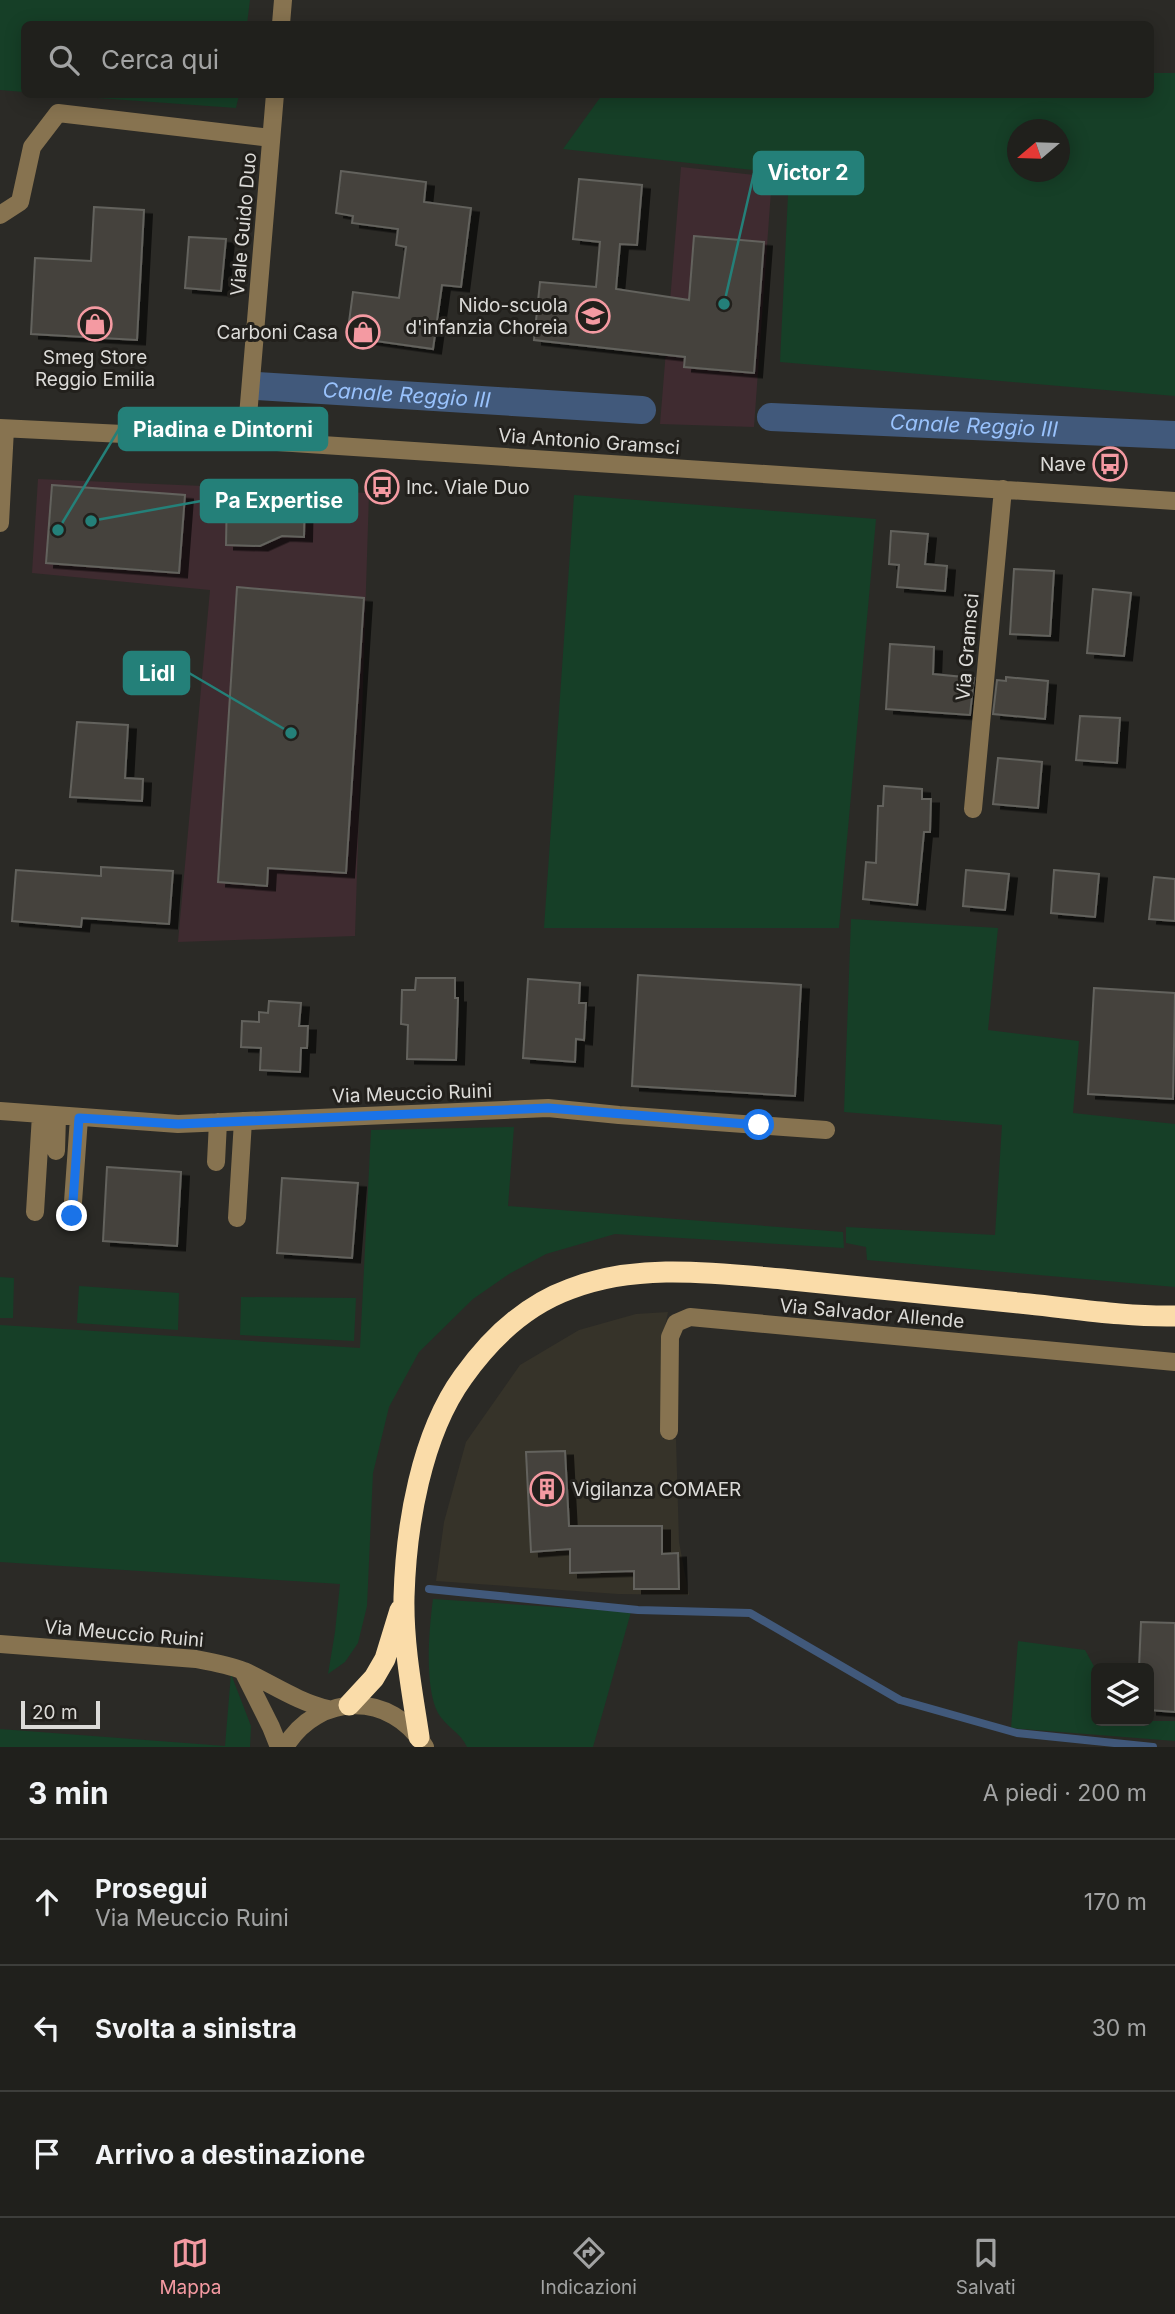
<!DOCTYPE html>
<html lang="it">
<meta charset="utf-8">
<style>
body{margin:0;font-family:Inter,sans-serif;background:#282825;color:#f1f3f6}
.controls{position:absolute;right:21px;bottom:21px;display:grid;overflow:hidden;border-radius:10px;box-shadow:0 4px 18px #0003}
.controls button{width:63px;height:63px;display:grid;place-items:center;padding:0;border:0;border-bottom:2px solid #3d3e3b;background:#20201c;color:#f1f3f6;font:35px sans-serif}
.compass{position:absolute;left:1007px;top:119px;width:63px;height:63px;border-radius:50%;background:#20201c;box-shadow:0 4px 18px #0003;rotate:251deg}
.scale{position:absolute;left:21px;bottom:18px;width:79px;box-sizing:border-box;padding-left:7px;border:4px solid #dcdbd8;border-top:0;font-size:19px;line-height:24px;white-space:nowrap;color:#dcdbd8;-webkit-text-stroke:5px #22201c;paint-order:stroke}
.stop{position:absolute;width:21px;height:21px;margin:-16px;border:5px solid #1a73e8;border-radius:50%;background:#fff}
.stop.end{background:#1a73e8;border-color:#fff;box-shadow:0 2px 7px #0008}
.list{margin:0;padding:0;list-style:none}
h2{display:flex;justify-content:space-between;align-items:center;height:91px;margin:0;padding:0 28px;font-size:30px}
h2 small{font-size:23px;font-weight:400;color:#a2a3a3}
.list li{display:grid;grid-template-columns:46px 1fr auto;gap:21px;align-items:center;box-sizing:border-box;height:126px;padding:0 28px;border-top:2px solid #3d3e3b}
.list b{display:block;font-size:26px;white-space:nowrap}
.list p{margin:0;font-size:23px;white-space:nowrap;color:#a2a3a3}
.list em{font-size:23px;font-style:normal;color:#a2a3a3}
.icon{flex:none;width:38px;height:38px;fill:none;stroke:currentColor;stroke-width:2;stroke-linecap:round;stroke-linejoin:round}
.map{position:relative;flex:none;width:1175px;height:1747px;overflow:hidden}
.search{position:absolute;background:#20201c;box-shadow:0 4px 18px #0003;left:21px;right:21px;top:21px;height:77px;display:flex;align-items:center;gap:18px;box-sizing:border-box;padding:0 24px;border-radius:10px;color:#a2a3a3;font-size:26px}
.sheet{height:469px;background:#20201c}
nav{display:flex;justify-content:space-around;align-items:center;box-sizing:border-box;height:98px;border-top:2px solid #3d3e3b;background:#20201c;font-size:19px;color:#a2a3a3}
nav a{display:grid;justify-items:center;gap:4px}
nav .on{color:#f49aa2}
.map>svg:first-child{display:block}
</style>
<div class="map">
<svg width="1175" height="1747" viewBox="0 0 1175 1747">
<defs>
<filter id="shadow"><feDropShadow dx="8" dy="4.5" stdDeviation="0" flood-color="#0009"/></filter>
</defs>
<rect width="100%" height="100%" fill="#2b2a26"/>
<path fill="#3f2b30" d="M 681,167 L 772,177 L 754,427 L 660,424 Z
M 38,479 L 369,493 L 355,936 L 178,942 L 210,590 L 32,573 Z"/>
<path fill="#363329" d="M 668,1312 L 663,1337 L 663,1439 L 676,1439 L 679,1542 L 689,1595 L 618,1594 L 436,1581 L 444,1522 L 466,1442 L 520,1365 L 579,1330 L 636,1314 Z"/>
<path fill="#163f27" fill-rule="evenodd" d="M 0,0 L 250,0 L 247,24 L 24,24 L 24,92 L 0,90 Z
M 1151,73 L 1175,73 L 1175,396 L 780,362 L 789,174 L 563,149 L 602,95 L 1150,94 ZM 1018,130 L 1060,130 L 1060,172 L 1018,172 Z
M 56,95 L 239,95 L 236,108 Z
M 574,495 L 876,519 L 839,928 L 544,928 Z
M 851,919 L 998,928 L 988,1030 L 1079,1041 L 1073,1113 L 1175,1124 L 1175,1287 L 867,1260 L 866,1247 L 846,1243 L 846,1227 L 995,1235 L 1002,1125 L 844,1112 Z
M 514,1127 L 508,1206 L 843,1232 L 844,1248 L 615,1234 L 546,1254 L 509,1274 L 473,1299 L 419,1352 L 389,1407 L 373,1473 L 367,1606 L 358,1643 L 345,1662 L 328,1674 L 335,1632 L 340,1584 L 0,1562 L 0,1325 L 360,1348 L 371,1130 Z
M 0,1277 L 14,1278 L 13,1318 L 0,1318 Z
M 79,1286 L 179,1293 L 178,1330 L 77,1323 Z
M 241,1297 L 356,1298 L 354,1341 L 240,1335 Z
M 433,1599 L 631,1612 L 593,1747 L 467,1747 C 461,1733 445,1726 438,1713 C 424,1686 429,1629 433,1599 Z
M 1018,1641 L 1085,1650 L 1096,1670 L 1096,1721 L 1175,1721 L 1175,1741 L 1011,1728 Z
M 231,1674 L 251,1726 L 250,1747 L 0,1747 L 0,1729 L 225,1746 Z"/>
<g fill="none" stroke-linecap="round" stroke-linejoin="round">
<path stroke="#41597b" stroke-width="8" d="M 429,1589 L 638,1610 L 750,1613 L 900,1700 L 1017,1733 L 1153,1747"/>
<g stroke="#41597b" stroke-width="28">
<path id="s1" d="M 257,386 L 642,410"/>
<path id="s2" d="M 771,417 L 1175,435"/>
</g>
</g>
<path fill="#44433e" stroke="#63625d" stroke-width="2" filter="url(#shadow)" d="M 341,171 L 426,182 L 424,202 L 471,208 L 461,287 L 442,285 L 433,349 L 347,337 L 353,292 L 399,298 L 406,247 L 396,245 L 398,229 L 352,223 L 353,216 L 336,213 Z
M 579,179 L 642,185 L 637,245 L 620,244 L 616,289 L 689,300 L 694,236 L 764,242 L 754,373 L 684,367 L 685,357 L 534,340 L 540,282 L 596,287 L 600,242 L 573,239 Z
M 94,207 L 144,210 L 137,340 L 31,334 L 35,258 L 91,261 Z
M 189,237 L 226,239 L 221,291 L 185,288 Z
M 52,485 L 185,495 L 179,573 L 46,563 Z
M 280,487 L 305,488 L 304,537 L 282,536 L 260,546 L 226,545 L 227,492 L 280,494 Z
M 891,531 L 928,534 L 925,564 L 947,566 L 945,591 L 897,587 L 899,565 L 889,564 Z
M 1014,569 L 1054,571 L 1050,636 L 1010,634 Z
M 237,587 L 364,598 L 346,873 L 268,868 L 267,886 L 218,882 Z
M 1093,589 L 1131,593 L 1124,656 L 1087,653 Z
M 890,644 L 934,647 L 933,674 L 974,678 L 970,715 L 886,709 Z
M 1006,677 L 1048,681 L 1045,719 L 993,714 L 997,680 L 1006,681 Z
M 1080,716 L 1120,718 L 1117,763 L 1076,760 Z
M 77,722 L 128,725 L 125,778 L 143,779 L 142,801 L 70,797 Z
M 998,758 L 1042,762 L 1038,808 L 993,804 Z
M 884,786 L 922,789 L 922,799 L 931,799 L 930,832 L 924,832 L 917,905 L 863,899 L 866,862 L 876,863 L 878,806 L 883,806 Z
M 101,867 L 173,871 L 169,924 L 82,918 L 81,927 L 12,921 L 16,870 L 101,876 Z
M 966,870 L 1009,874 L 1005,910 L 963,906 Z
M 1054,870 L 1099,874 L 1095,917 L 1051,913 Z
M 1154,877 L 1175,879 L 1175,921 L 1149,919 Z
M 638,975 L 801,985 L 795,1096 L 632,1086 Z
M 416,978 L 455,978 L 455,998 L 458,998 L 456,1060 L 407,1059 L 408,1025 L 401,1024 L 402,990 L 415,990 Z
M 528,979 L 580,983 L 579,1003 L 586,1003 L 584,1040 L 576,1039 L 575,1062 L 523,1058 Z
M 1094,988 L 1175,993 L 1173,1099 L 1088,1094 Z
M 269,1001 L 301,1003 L 299,1026 L 308,1026 L 307,1048 L 301,1048 L 300,1072 L 260,1070 L 261,1048 L 241,1047 L 242,1021 L 259,1022 L 259,1012 L 268,1013 Z
M 107,1167 L 181,1172 L 177,1246 L 103,1241 Z
M 282,1178 L 358,1183 L 352,1258 L 277,1253 Z
M 565,1451 L 569,1526 L 662,1526 L 662,1554 L 678,1553 L 679,1589 L 634,1589 L 634,1571 L 570,1573 L 570,1549 L 531,1552 L 526,1452 Z
M 1141,1622 L 1175,1623 L 1175,1712 L 1149,1710 L 1149,1668 L 1139,1668 Z"/>
<g fill="none" stroke-linecap="round" stroke-linejoin="round">
<path stroke="#877350" stroke-width="18" d="M 281,24 L 283,0
M 0,215 L 20,202 L 32,147 L 58,113 L 271,138
M 0,428 L 246,440 L 1175,501
M 246,440 L 275,94
M 0,523 L 5,429
M 973,809 L 1003,489
M 0,1111 L 178,1124 L 548,1108 L 619,1115 L 826,1130
M 56,1151 L 57,1116
M 216,1162 L 218,1122
M 35,1212 L 41,1115
M 72,1216 L 79,1118
M 237,1218 L 243,1121
M 669,1431 L 670,1337 L 676,1323 L 690,1317 L 1175,1362
M 0,1644 L 196,1659 C 212,1662 229,1665 244,1671 C 272,1684 298,1702 328,1709
M 243,1671 L 271,1727 L 279,1747
M 285,1747 C 318,1692 392,1691 425,1747"/>
<path stroke="#fadca9" stroke-width="21" d="M 349,1705 L 374,1678 L 385,1659 L 400,1610
M 419,1737 C 412,1691 403,1644 404,1597 C 406,1526 421,1435 463,1377 C 490,1339 526,1305 570,1289 C 637,1263 713,1273 782,1279 C 865,1287 947,1296 1029,1304 C 1077,1309 1127,1317 1175,1316"/>
</g>
<g fill="none" stroke-linecap="round" stroke-linejoin="round">
<path stroke="#1a73e8" stroke-width="9" d="M 72,1216 L 79,1118 L 178,1124 L 548,1108 L 759,1125"/>
</g>
<defs>
<symbol id="school-ring" viewBox="-11 -11 22 22"><circle r="9.5" fill="#22201c" stroke="#f49aa2" stroke-width="1.5"/><path d="M0-5L7-2L0 1L-7-2ZM-4 1L0 2.5L4 1V4Q0 6-4 4Z" fill="#f49aa2"/></symbol>
<symbol id="shop-ring" viewBox="-11 -11 22 22"><circle r="9.5" fill="#22201c" stroke="#f49aa2" stroke-width="1.5"/><path d="M-5-2.5h2.3a2.7 3.5 0 0 1 5.4 0H5L5.5 6h-11ZM-1.5-2.5h3a1.5 2.3 0 0 0-3 0Z" fill="#f49aa2"/></symbol>
<symbol id="bus-ring" viewBox="-11 -11 22 22"><circle r="9.5" fill="#22201c" stroke="#f49aa2" stroke-width="1.5"/><path d="M-5-6H5V4H4V6H2V4H-2V6H-4V4H-5ZM-3.5-4V0h7V-4ZM-3.5 1.2v1.5H-2V1.2ZM2 1.2v1.5H3.5V1.2Z" fill="#f49aa2"/></symbol>
<symbol id="building-ring" viewBox="-11 -11 22 22"><circle r="9.5" fill="#22201c" stroke="#f49aa2" stroke-width="1.5"/><path d="M-4-6H4V6H1V3H-1V6H-4ZM-2.5-4.3h1.7v1.8h-1.7ZM.8-4.3h1.7v1.8H.8ZM-2.5-1h1.7V.8h-1.7ZM.8-1h1.7V.8H.8Z" fill="#f49aa2"/></symbol>
</defs>
<g fill-rule="evenodd">
<use href="#school-ring" x="574" y="297" width="38" height="38"/>
<use href="#shop-ring" x="76" y="305" width="38" height="38"/>
<use href="#shop-ring" x="344" y="313" width="38" height="38"/>
<use href="#bus-ring" x="1091" y="445" width="38" height="38"/>
<use href="#bus-ring" x="363" y="468" width="38" height="38"/>
<use href="#building-ring" x="528" y="1470" width="38" height="38"/>
</g>
<g text-anchor="middle" stroke-width="6" stroke-linejoin="round" paint-order="stroke">
<g font-size="19" fill="#dcdbd8" stroke="#22201c">
<text transform="translate(243 224) rotate(-85)" y="7">Viale Guido Duo</text>
<text transform="translate(589 441) rotate(4)" y="7">Via Antonio Gramsci</text>
<text transform="translate(967 647) rotate(-85)" y="7">Via Gramsci</text>
<text transform="translate(412 1093) rotate(-2)" y="7">Via Meuccio Ruini</text>
<text transform="translate(872 1313) rotate(5)" y="7">Via Salvador Allende</text>
<text transform="translate(124 1633) rotate(5)" y="7">Via Meuccio Ruini</text>
</g>
<g font-size="19" fill="#dcdbd8" stroke="#22201c" text-anchor="end">
<text x="568" y="312">Nido-scuola<tspan x="568" dy="22">d'infanzia Choreia</tspan></text>
<text x="338" y="339">Carboni Casa</text>
<text x="95" y="364" text-anchor="middle">Smeg Store<tspan x="95" dy="22">Reggio Emilia</tspan></text>
<text x="1086" y="471">Nave</text>
<text x="406" y="494" text-anchor="start">Inc. Viale Duo</text>
<text x="572" y="1496" text-anchor="start">Vigilanza COMAER</text>
</g>
<g font-size="21" font-style="italic" fill="#99c2fc" stroke="#22201c">
<text dy="7" stroke="none"><textPath href="#s1" startOffset="150">Canale Reggio III</textPath></text>
<text dy="7" stroke="none"><textPath href="#s2" startOffset="203">Canale Reggio III</textPath></text>
</g>
</g>
<path fill="none" stroke="#248079" stroke-width="2.5" d="M724 304L754 173M58 530L119 429M91 521L201 501M291 733L189 673"/>
<g fill="#248079" stroke="#22201c" stroke-width="2.5">
<circle cx="724" cy="304" r="7"/>
<circle cx="58" cy="530" r="7"/>
<circle cx="91" cy="521" r="7"/>
<circle cx="291" cy="733" r="7"/>
</g>
<g fill="#248079" stroke="#248079" stroke-width="2.5">
<rect x="754" y="152" width="109" height="42" rx="7"/>
<rect x="119" y="408" width="208" height="42" rx="7"/>
<rect x="201" y="480" width="156" height="42" rx="7"/>
<rect x="124" y="652" width="65" height="42" rx="7"/>
</g>
<g font-size="21" text-anchor="middle" font-weight="bold" fill="#fff">
<text x="808" y="180">Victor 2</text>
<text x="223" y="437">Piadina e Dintorni</text>
<text x="279" y="508">Pa Expertise</text>
<text x="157" y="681">Lidl</text>
</g>
</svg>
<div class="controls">
<button><svg class="icon" aria-label="layers" viewBox="0 0 24 24"><path d="M12 4l9 5-9 5-9-5zM3 14l9 5 9-5"/></svg></button>
</div>
<svg class="compass" viewBox="-18 -18 36 36"><path d="M0-13l5 13h-10z" fill="#e53935"/><path d="M0 13l5-13h-10z" fill="#a2a3a3"/></svg>
<div class="scale">20 m</div>
<div class="stop" style="left:759px;top:1125px"></div>
<div class="stop end" style="left:72px;top:1216px"></div>
<div class="search"><svg class="icon" aria-label="search" viewBox="0 0 24 24"><circle cx="10" cy="10" r="6"/><path d="M15 15l6 6"/></svg>Cerca qui</div>
</div>
<section class="sheet">
<h2>3 min<small>A piedi · 200 m</small></h2>
<ul class="list">
<li><svg class="icon" aria-label="ahead" viewBox="0 0 24 24"><path d="M12 20V5M6 11l6-6 6 6"/></svg><div><b>Prosegui</b><p>Via Meuccio Ruini</p></div><em>170 m</em></li>
<li><svg class="icon" aria-label="left" viewBox="0 0 24 24"><path d="M17 20v-9H6M10 6l-5 5 5 5"/></svg><div><b>Svolta a sinistra</b></div><em>30 m</em></li>
<li><svg class="icon" aria-label="arrive" viewBox="0 0 24 24"><path d="M6 21V4h12l-3 4 3 4H6"/></svg><div><b>Arrivo a destinazione</b></div></li>
</ul>
</section>
<nav>
<a class="on"><svg class="icon" aria-label="map" viewBox="0 0 24 24"><path d="M3 6l6-2 6 2 6-2v14l-6 2-6-2-6 2zM9 4v14M15 6v14"/></svg>Mappa</a>
<a><svg class="icon" aria-label="directions" viewBox="0 0 24 24"><path d="M12 3l9 9-9 9-9-9zM9 14v-3h6M13 9l2 2-2 2"/></svg>Indicazioni</a>
<a><svg class="icon" aria-label="saved" viewBox="0 0 24 24"><path d="M7 4h10v16l-5-4-5 4z"/></svg>Salvati</a>
</nav>
